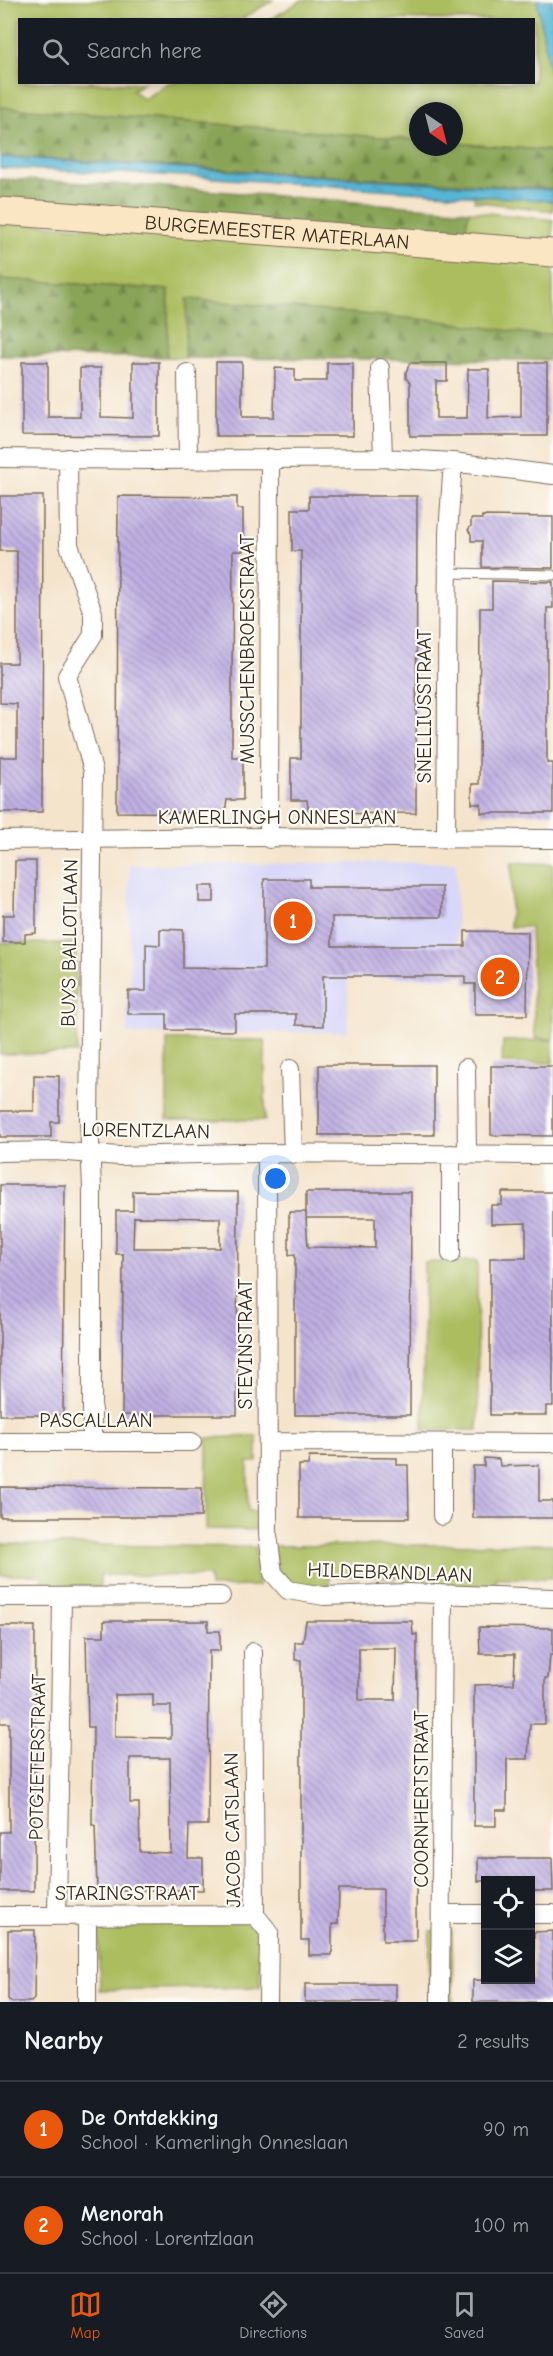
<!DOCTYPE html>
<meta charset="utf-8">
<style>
body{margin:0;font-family:"Comic Neue",sans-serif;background:#20242c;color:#f1f3f6}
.controls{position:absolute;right:18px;bottom:18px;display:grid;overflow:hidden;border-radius:0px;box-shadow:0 3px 9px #0003}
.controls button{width:54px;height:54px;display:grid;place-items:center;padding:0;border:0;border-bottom:2px solid #363941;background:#171b24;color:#f1f3f6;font:30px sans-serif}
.compass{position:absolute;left:409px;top:102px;width:54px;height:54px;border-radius:50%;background:#171b24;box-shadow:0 3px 9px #0003;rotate:145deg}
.you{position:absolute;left:276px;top:1179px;width:21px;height:21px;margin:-15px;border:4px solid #fff;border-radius:50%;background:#1a73e8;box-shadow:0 0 0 9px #1a73e833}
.badge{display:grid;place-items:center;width:39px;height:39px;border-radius:50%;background:#ea580c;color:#fff;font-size:20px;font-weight:700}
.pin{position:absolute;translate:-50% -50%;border:3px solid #fff;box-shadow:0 2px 6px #0006}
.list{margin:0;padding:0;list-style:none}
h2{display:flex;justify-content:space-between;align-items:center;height:78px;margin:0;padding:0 24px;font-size:26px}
h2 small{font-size:20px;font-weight:400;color:#9ea1a6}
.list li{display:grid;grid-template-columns:39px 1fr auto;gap:18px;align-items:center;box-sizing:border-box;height:96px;padding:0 24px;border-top:2px solid #363941}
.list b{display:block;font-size:22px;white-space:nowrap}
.list p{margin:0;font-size:20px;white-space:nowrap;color:#9ea1a6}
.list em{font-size:20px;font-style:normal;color:#9ea1a6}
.icon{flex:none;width:33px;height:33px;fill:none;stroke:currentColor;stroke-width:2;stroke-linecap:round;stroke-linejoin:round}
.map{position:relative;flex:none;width:553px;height:2002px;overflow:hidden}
.search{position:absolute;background:#171b24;box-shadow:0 3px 9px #0003;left:18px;right:18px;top:18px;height:66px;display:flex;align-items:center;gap:15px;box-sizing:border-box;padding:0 21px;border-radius:0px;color:#9ea1a6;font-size:22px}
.sheet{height:270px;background:#171b24}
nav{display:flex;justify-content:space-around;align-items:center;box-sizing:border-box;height:84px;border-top:2px solid #363941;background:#171b24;font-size:16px;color:#9ea1a6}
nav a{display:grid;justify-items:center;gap:3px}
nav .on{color:#ea580c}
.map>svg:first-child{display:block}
</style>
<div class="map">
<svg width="553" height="2002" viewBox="0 0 553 2002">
<defs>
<pattern id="forest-firs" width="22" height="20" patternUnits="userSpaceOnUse" patternTransform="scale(1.5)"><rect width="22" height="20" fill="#89a456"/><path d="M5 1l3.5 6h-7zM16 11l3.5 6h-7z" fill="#718647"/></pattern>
<pattern id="water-ripples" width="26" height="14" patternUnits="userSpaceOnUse" patternTransform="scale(1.5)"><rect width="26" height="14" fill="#56b5d4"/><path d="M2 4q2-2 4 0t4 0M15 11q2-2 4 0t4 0" fill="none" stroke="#4893ab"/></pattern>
<pattern id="building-back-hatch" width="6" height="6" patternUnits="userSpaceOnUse" patternTransform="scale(1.5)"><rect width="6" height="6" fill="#bfb0e3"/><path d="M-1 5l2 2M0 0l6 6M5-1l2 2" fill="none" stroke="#9c8fb7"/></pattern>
</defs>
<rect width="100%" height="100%" fill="#fdfcf7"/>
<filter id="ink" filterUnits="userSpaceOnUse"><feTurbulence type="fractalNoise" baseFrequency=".0167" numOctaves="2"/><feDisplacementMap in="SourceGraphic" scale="12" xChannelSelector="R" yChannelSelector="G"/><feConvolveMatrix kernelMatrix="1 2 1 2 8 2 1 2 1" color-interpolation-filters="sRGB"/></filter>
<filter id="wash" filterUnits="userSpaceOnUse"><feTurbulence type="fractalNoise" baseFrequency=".008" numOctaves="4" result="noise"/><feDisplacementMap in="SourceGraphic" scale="24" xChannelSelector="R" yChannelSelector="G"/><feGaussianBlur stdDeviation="1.35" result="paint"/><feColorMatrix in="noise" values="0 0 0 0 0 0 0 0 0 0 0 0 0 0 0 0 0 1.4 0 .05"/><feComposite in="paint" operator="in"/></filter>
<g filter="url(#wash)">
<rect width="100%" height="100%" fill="#f4e4cc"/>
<path fill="#d8d7f8" d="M 456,862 L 457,978 L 348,978 L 348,1032 L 127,1034 L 127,987 L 130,987 L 129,865 Z"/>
<path fill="#acbd60" stroke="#74743f" stroke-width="1.5" d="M 0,0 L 273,0 L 242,19 L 20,20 L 20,82 L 144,83 L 132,90 L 144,99 L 170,82 L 534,82 L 534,20 L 271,19 L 302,0 L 537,0 L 553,91 L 553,151 L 454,143 L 454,111 L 418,111 L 418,140 L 0,107 Z
M 475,195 L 553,200 L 553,211 L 474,201 Z
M 469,211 L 553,220 L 553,244 L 464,237 Z
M 0,221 L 553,262 L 553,334 L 537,335 L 440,321 L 188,299 L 185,358 L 167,357 L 169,290 L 0,279 Z
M 512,862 L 553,864 L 553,1039 L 535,1038 L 530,927 L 510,927 Z
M 0,943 L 76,943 L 77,1053 L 0,1054 Z
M 167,1040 L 265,1040 L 265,1120 L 167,1120 Z
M 553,1040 L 553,1063 L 502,1063 L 503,1041 Z
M 477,1261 L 478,1430 L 423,1430 L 424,1262 Z
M 257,1436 L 257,1462 L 248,1462 L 248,1511 L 256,1511 L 256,1530 L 206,1529 L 207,1438 Z
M 0,1544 L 256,1547 L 258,1586 L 210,1587 L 209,1576 L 100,1575 L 100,1587 L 41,1587 L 42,1575 L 0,1575 Z
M 553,1544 L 553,1578 L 496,1578 L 496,1587 L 406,1586 L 406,1578 L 329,1576 L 329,1586 L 282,1585 L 272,1546 Z
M 250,1921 L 260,1931 L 260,1987 L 100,1990 L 98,1922 Z
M 430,1931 L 452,1931 L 453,2002 L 429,2002 Z"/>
<path fill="url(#forest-firs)" stroke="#62673a" stroke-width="1.5" d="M 0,107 L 418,140 L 418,147 L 454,147 L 454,143 L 553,151 L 553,189 L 0,156 Z
M 0,179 L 153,186 L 469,211 L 464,237 L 0,200 Z
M 0,279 L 169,290 L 167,357 L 0,356 Z
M 187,299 L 440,321 L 537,335 L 553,334 L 553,360 L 185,358 Z"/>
<path fill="url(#water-ripples)" stroke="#487079" stroke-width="1.5" d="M 537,0 L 553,0 L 553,91 Z
M 0,157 L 553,190 L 553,201 L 184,176 L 0,168 Z"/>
<g id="blocks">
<path fill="url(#building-back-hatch)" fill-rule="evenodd" d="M 22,362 L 48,362 L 48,417 L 80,417 L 80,368 L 101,368 L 101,417 L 133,418 L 133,362 L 159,362 L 159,436 L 22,435 Z
M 216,362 L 242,362 L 242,417 L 274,417 L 275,368 L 295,369 L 295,381 L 327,381 L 327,363 L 353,363 L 353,436 L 216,436 Z
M 410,363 L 447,363 L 447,381 L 436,381 L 436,418 L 467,418 L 468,369 L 489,369 L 488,418 L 521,417 L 521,363 L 547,363 L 547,436 L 410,436 L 410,383 L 406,378 L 406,372 Z
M 0,496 L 43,496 L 42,812 L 0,812 L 0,757 L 17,757 L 17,704 L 0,703 L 0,663 L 17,663 L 17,551 L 0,551 Z
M 118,496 L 237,497 L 237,509 L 243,509 L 243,551 L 233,551 L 232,681 L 232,757 L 243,757 L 243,800 L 227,800 L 225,813 L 117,812 Z
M 309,496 L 417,496 L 416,813 L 309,814 L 307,800 L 291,800 L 291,758 L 301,758 L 301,551 L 292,551 L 292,509 L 309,509 Z
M 482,516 L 553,517 L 553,568 L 482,567 L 482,541 L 471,541 L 471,534 L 468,530 L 471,526 L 471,519 L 482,519 Z
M 492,581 L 553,582 L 553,608 L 547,608 L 547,763 L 553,763 L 553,813 L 481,813 L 481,804 L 472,804 L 472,784 L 479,784 L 480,608 L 492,608 Z
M 15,861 L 36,861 L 36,933 L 25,934 L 25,942 L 3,942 L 3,915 L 14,915 Z
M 264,879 L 309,879 L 309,887 L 442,887 L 442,917 L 332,917 L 332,946 L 465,946 L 465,931 L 528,932 L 527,1015 L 475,1015 L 475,984 L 465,984 L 465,976 L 323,976 L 323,1026 L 296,1025 L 296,1014 L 235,1014 L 235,1031 L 167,1030 L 167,1014 L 128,1014 L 128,991 L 146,991 L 146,944 L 160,945 L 160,929 L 183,930 L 183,968 L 264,969 Z
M 199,886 L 214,886 L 214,902 L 199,902 Z
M 319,1065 L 434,1065 L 434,1135 L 319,1135 Z
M 491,1066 L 553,1066 L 553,1136 L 491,1135 Z
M 34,1075 L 59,1076 L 59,1122 L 51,1122 L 51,1137 L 0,1137 L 0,1111 L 34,1111 Z
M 0,1185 L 65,1185 L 63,1415 L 0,1415 Z
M 133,1191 L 238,1192 L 237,1415 L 122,1415 L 123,1254 L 116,1254 L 116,1211 L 133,1211 ZM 134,1217 L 220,1218 L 220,1248 L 133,1248 Z
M 306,1192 L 411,1192 L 410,1415 L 295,1415 L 295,1254 L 289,1255 L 289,1212 L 306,1212 L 306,1217 ZM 306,1218 L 375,1218 L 375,1248 L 308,1247 Z
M 502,1192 L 553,1192 L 553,1406 L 546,1406 L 546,1415 L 490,1415 L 490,1258 L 526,1258 L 526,1223 L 491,1224 L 491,1205 L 502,1205 Z
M 309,1457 L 397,1458 L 397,1465 L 408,1465 L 409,1518 L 299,1518 L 299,1465 L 308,1465 Z
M 484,1458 L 499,1459 L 500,1466 L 539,1465 L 539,1501 L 553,1501 L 553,1518 L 473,1518 L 473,1466 L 484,1466 Z
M 0,1487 L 202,1488 L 201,1517 L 0,1517 Z
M 104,1621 L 208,1621 L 208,1631 L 220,1631 L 220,1651 L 209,1651 L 208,1825 L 189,1825 L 188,1858 L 203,1858 L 203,1890 L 97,1890 L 95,1825 L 92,1825 L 93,1727 L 88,1727 L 86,1636 L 104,1636 ZM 153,1694 L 153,1706 L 171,1706 L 171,1738 L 115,1737 L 115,1695 ZM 130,1758 L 170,1758 L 171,1853 L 140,1852 L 139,1803 L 130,1803 Z
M 306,1621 L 412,1621 L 413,1635 L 417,1634 L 416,1940 L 413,1941 L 383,1941 L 383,1889 L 339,1889 L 338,1924 L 332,1924 L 332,1955 L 309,1955 L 309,1940 L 301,1940 L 301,1660 L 295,1660 L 295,1642 L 303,1642 ZM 359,1648 L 396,1648 L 395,1700 L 359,1700 Z
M 0,1626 L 35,1626 L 34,1891 L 0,1891 L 0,1832 L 9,1832 L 9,1723 L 0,1723 Z
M 479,1627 L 553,1628 L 553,1655 L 550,1655 L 548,1678 L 545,1678 L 545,1724 L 530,1724 L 528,1759 L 507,1759 L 507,1810 L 496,1810 L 496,1826 L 474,1826 L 474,1685 L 514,1684 L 515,1654 L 480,1654 Z
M 478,1858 L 552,1858 L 553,1891 L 531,1891 L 531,1881 L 478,1881 Z
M 8,1930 L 35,1930 L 34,1999 L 31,2002 L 11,2002 L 8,1999 Z
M 553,1931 L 553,2002 L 473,2002 L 473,1980 L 534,1981 L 534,1932 Z
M 305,1984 L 396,1984 L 396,2002 L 305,2002 Z"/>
</g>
</g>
<g filter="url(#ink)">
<use href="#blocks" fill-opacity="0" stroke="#7c6b5b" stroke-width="1.5"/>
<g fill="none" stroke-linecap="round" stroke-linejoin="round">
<defs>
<path id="lane" d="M 447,573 L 553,575"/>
<path id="street" d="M 380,368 L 383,458
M 187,373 L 188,460
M 0,458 L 153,460 L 383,458 L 453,462 L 553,475
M 68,458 L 69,545 L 93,613 L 93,635 L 67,676 L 93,771 L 89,1120 L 92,1188 L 92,1443
M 269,839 L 270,458
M 446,839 L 448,533 L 453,462
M 0,840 L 235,837 L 553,839
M 466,1068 L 467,1155
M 290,1069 L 293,1154
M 0,1152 L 55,1151 L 119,1156 L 239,1153 L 553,1155
M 267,1154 L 268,1535 L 273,1573 L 288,1590 L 324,1596 L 407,1593 L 553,1598
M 451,1254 L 451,1154
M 0,1442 L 192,1442
M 268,1442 L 553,1443
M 442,1443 L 442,1516
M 0,1597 L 221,1596
M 253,1652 L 255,1915 L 269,1932 L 268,2002
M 443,1914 L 486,1914
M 530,1914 L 553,1914
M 0,1916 L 255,1915
M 57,1916 L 62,1599
M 87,1916 L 87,2002
M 440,2002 L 443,1596"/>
<g id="secondary">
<path id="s1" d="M 0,211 L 553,253"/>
</g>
</defs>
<use href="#lane" stroke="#7c6b5b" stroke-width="11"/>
<use href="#street" stroke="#7c6b5b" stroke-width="20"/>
<use href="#secondary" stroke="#7c6b5b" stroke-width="29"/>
<use href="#lane" stroke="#fff" stroke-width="9"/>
<use href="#street" stroke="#fff" stroke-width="18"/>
<use href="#secondary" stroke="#fbe6c4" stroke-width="27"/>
</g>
</g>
<g text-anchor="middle" stroke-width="4.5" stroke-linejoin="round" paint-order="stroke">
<g font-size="20" fill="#3b2a1e" stroke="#fdfcf7">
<text dy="7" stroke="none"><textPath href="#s1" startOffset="278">BURGEMEESTER MATERLAAN</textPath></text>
<text transform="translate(247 649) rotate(-90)" y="7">MUSSCHENBROEKSTRAAT</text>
<text transform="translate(424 706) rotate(-90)" y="7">SNELLIUSSTRAAT</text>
<text x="277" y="824">KAMERLINGH ONNESLAAN</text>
<text transform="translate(69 943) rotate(-89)" y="7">BUYS BALLOTLAAN</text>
<text transform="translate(146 1130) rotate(1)" y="7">LORENTZLAAN</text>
<text transform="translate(245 1344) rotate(-90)" y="7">STEVINSTRAAT</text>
<text x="96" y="1427">PASCALLAAN</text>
<text transform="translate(390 1572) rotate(2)" y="7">HILDEBRANDLAAN</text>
<text transform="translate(37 1757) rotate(-89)" y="7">POTGIETERSTRAAT</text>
<text transform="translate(421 1799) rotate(-90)" y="7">COORNHERTSTRAAT</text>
<text transform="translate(232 1830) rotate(-91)" y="7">JACOB CATSLAAN</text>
<text x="127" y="1900">STARINGSTRAAT</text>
</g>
</g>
</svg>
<div class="controls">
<button><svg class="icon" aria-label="locate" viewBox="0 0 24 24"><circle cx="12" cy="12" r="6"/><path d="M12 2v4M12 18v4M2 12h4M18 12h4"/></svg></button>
<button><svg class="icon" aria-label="layers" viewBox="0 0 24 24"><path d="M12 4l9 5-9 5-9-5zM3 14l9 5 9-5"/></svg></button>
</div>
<svg class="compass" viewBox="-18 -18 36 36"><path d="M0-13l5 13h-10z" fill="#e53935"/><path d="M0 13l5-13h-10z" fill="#9ea1a6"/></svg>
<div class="you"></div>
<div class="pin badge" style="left:293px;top:921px">1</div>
<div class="pin badge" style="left:500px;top:977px">2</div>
<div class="search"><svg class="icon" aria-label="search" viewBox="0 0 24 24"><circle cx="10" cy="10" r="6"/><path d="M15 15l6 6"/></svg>Search here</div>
</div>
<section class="sheet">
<h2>Nearby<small>2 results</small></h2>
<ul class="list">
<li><span class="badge">1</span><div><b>De Ontdekking</b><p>School · Kamerlingh Onneslaan</p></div><em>90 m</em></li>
<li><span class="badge">2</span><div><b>Menorah</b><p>School · Lorentzlaan</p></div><em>100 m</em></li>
</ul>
</section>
<nav>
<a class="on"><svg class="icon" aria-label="map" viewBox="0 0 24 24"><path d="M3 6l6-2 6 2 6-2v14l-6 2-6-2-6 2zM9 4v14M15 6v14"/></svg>Map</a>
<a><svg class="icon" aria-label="directions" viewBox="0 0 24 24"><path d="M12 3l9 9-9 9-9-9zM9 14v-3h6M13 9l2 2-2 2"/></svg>Directions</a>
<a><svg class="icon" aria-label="saved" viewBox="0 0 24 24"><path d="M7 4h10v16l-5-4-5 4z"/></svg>Saved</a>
</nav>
